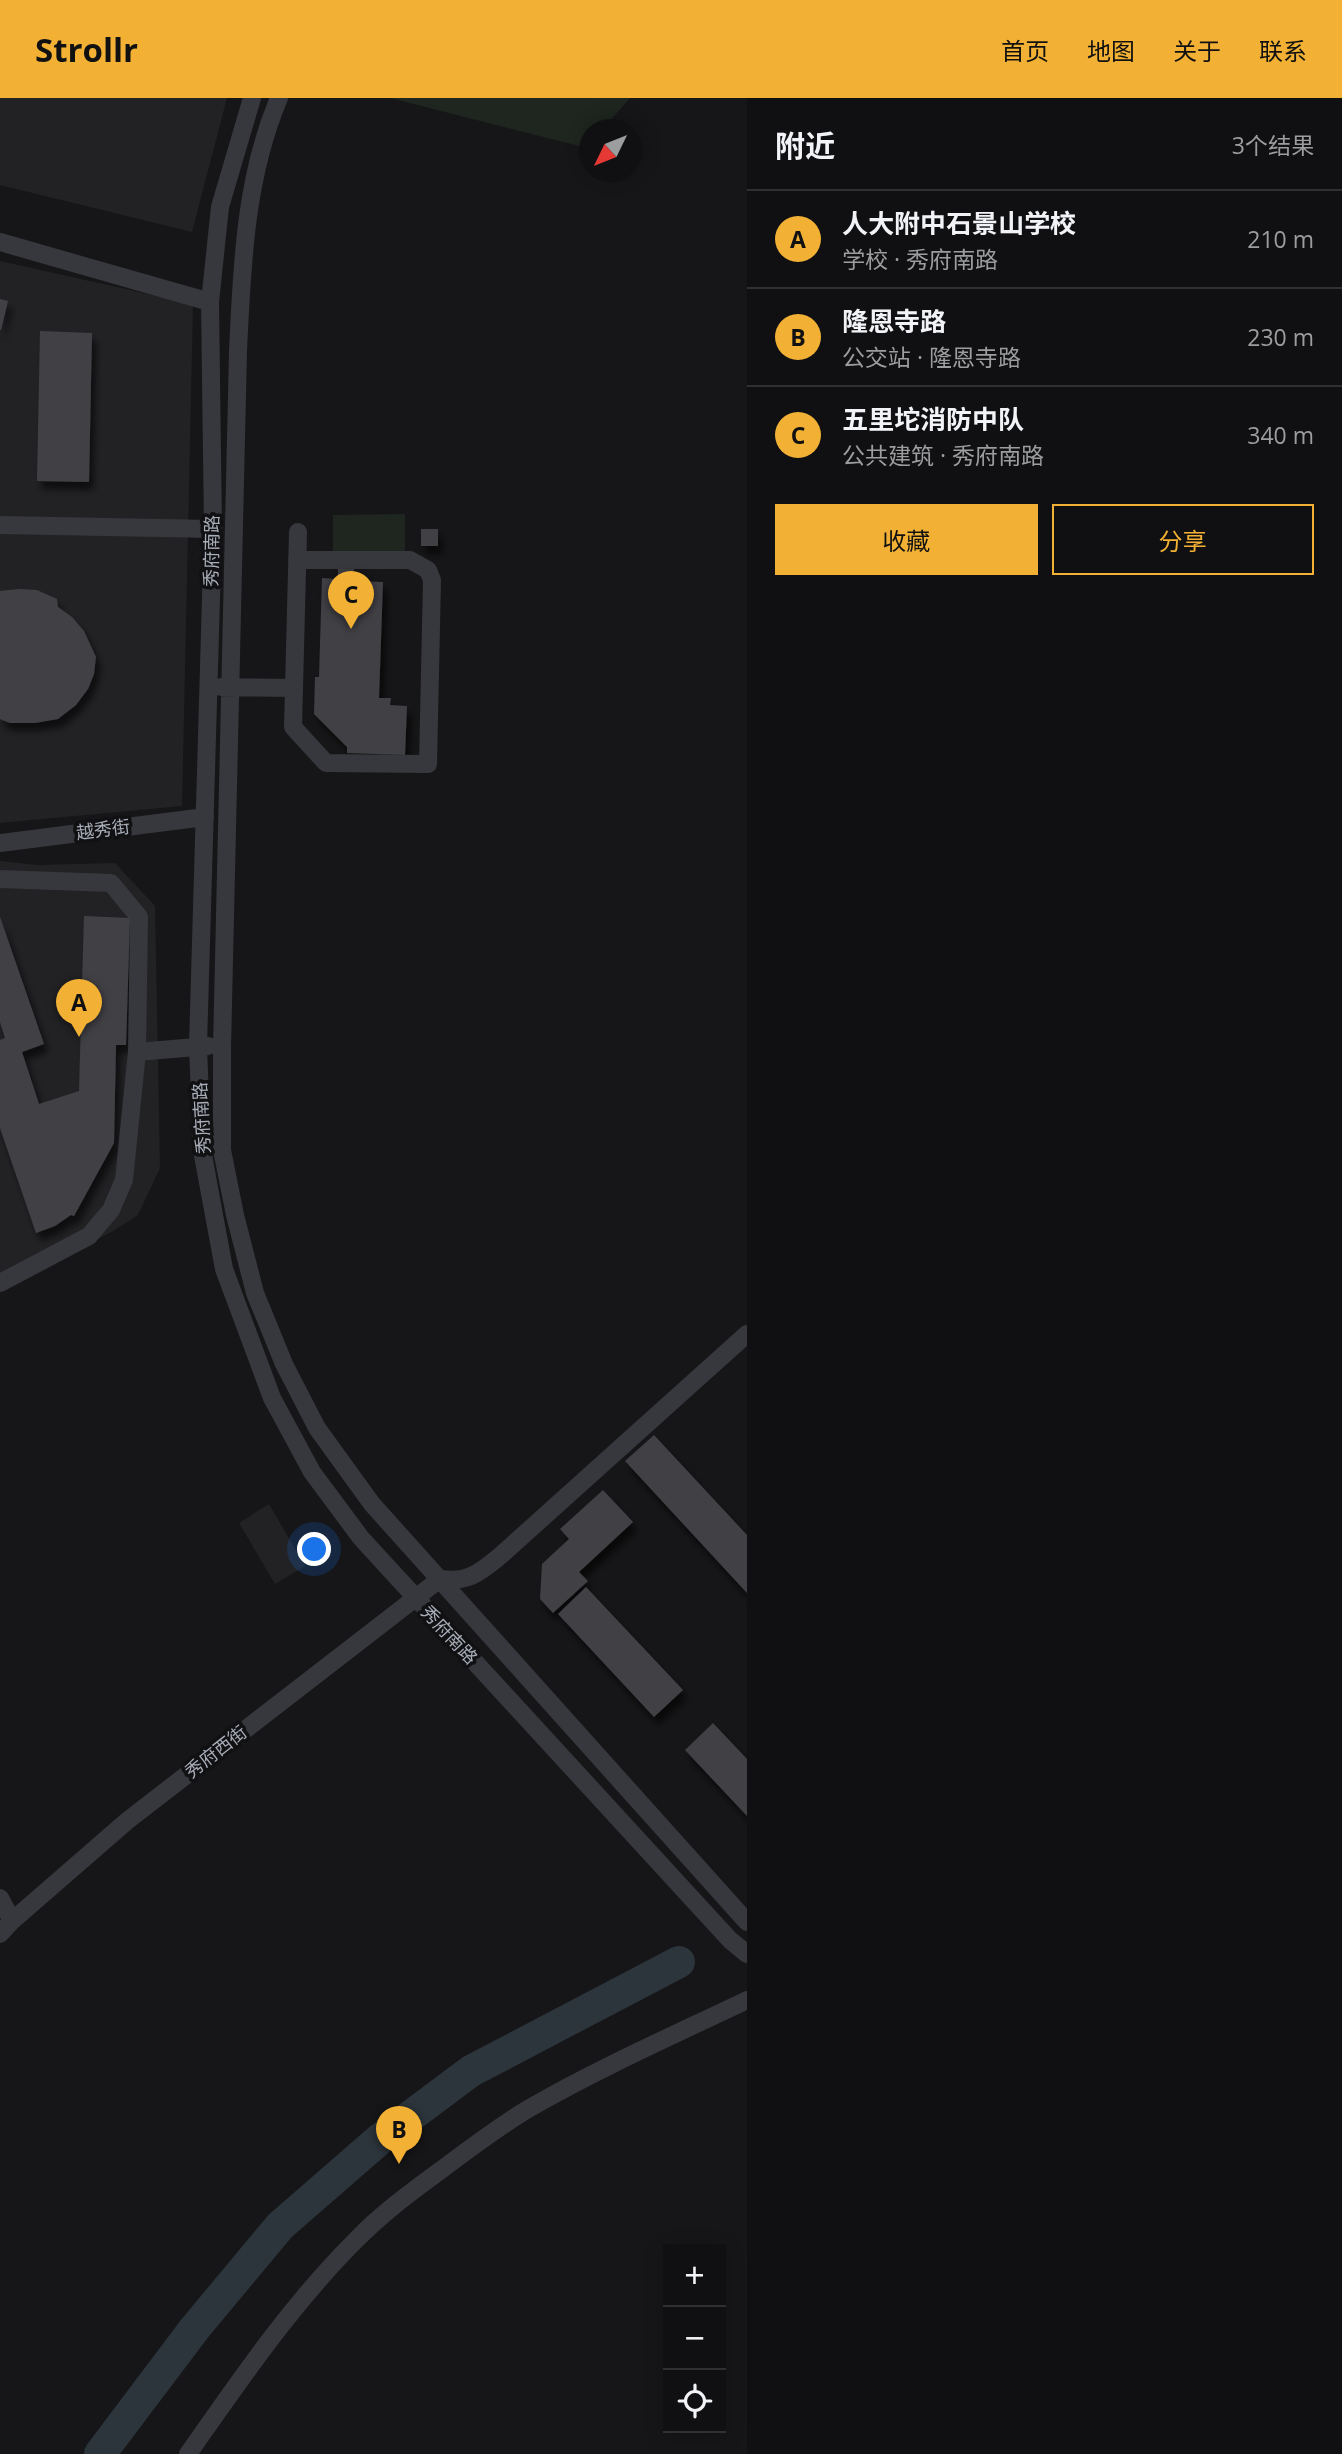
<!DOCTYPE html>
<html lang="zh">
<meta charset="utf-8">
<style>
body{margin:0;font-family:"Open Sans","Noto Sans SC",sans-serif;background:#1e1e20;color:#f1f3f6}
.controls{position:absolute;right:21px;bottom:21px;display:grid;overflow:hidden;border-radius:0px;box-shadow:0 4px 18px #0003}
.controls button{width:63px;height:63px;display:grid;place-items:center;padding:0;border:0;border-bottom:2px solid #303032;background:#101012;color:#f1f3f6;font:35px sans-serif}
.compass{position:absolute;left:579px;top:21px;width:63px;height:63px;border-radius:50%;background:#101012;box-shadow:0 4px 18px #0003;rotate:227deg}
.you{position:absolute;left:315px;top:1452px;width:24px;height:24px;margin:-18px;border:5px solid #fff;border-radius:50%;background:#1a73e8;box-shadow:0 0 0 10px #1a73e833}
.badge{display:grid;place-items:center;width:46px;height:46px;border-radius:50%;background:#f2b134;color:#111;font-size:23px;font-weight:700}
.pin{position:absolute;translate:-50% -58px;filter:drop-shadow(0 2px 4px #0008)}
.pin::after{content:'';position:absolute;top:37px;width:24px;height:21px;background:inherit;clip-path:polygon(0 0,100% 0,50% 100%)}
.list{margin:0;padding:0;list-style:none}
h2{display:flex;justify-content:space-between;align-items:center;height:91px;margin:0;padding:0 28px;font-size:30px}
h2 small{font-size:23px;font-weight:400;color:#9c9d9f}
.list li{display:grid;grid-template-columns:46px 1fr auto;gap:21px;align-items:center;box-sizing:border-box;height:98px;padding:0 28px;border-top:2px solid #303032}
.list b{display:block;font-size:26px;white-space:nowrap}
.list p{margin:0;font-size:23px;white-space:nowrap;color:#9c9d9f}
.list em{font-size:23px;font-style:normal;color:#9c9d9f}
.actions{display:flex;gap:14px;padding:21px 28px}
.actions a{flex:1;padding:16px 0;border:2px solid #f2b134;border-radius:0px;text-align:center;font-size:24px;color:#f2b134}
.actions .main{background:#f2b134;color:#111}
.icon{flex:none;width:38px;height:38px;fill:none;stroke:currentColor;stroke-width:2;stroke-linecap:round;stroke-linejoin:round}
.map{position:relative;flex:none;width:747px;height:2356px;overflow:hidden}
header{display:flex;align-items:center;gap:42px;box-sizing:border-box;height:98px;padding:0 35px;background:#f2b134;color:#111}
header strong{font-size:33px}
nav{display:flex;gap:38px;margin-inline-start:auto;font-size:24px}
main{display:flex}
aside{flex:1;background:#101012}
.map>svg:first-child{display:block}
</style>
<header>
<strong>Strollr</strong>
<nav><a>首页</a><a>地图</a><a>关于</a><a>联系</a></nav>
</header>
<main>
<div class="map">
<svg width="747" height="2356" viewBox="0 0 747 2356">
<defs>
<filter id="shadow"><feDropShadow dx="4.5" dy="8" stdDeviation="3.5" flood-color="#0009"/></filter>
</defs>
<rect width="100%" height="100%" fill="#161618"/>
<path fill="#222225" d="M 0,0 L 227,0 L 192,134 L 0,87 Z
M 0,163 L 193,206 L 182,708 L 0,725 Z
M 0,763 L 38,767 L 115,765 L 155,808 L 160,1070 L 138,1117 L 113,1133 L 0,1193 Z
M 269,1406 L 305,1468 L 275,1486 L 239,1425 Z"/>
<path fill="#1e261f" d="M 390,0 L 630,0 L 603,31 L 590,32 L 589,47 L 587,50 Z
M 405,416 L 405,455 L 333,456 L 333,417 Z"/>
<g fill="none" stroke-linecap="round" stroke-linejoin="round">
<path stroke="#2c353c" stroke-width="32" d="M 100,2356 L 195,2230 L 280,2128 L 380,2041 L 471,1973 L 679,1864"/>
</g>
<path fill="#404145" filter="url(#shadow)" d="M 0,201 L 8,203 L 1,232 L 0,232 Z
M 40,233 L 92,235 L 89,384 L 37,383 Z
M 421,431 L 438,431 L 438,448 L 421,448 Z
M 338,471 L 354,471 L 353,483 L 383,484 L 379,600 L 391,600 L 390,607 L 407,608 L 405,657 L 347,655 L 347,649 L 314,616 L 315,579 L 319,579 L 322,480 L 338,481 Z
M 19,491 L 37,492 L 57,501 L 58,509 L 72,519 L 84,533 L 96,559 L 94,576 L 88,591 L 76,607 L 58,621 L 35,625 L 10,625 L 0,621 L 0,493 Z
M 0,819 L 44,946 L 22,954 L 39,1006 L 79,993 L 84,818 L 130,820 L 126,947 L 116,947 L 114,1045 L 74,1118 L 71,1117 L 55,1128 L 36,1135 L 0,1030 L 0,942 L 5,940 L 0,924 Z
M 654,1337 L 747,1437 L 747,1495 L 625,1363 Z
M 603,1392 L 633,1424 L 579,1474 L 588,1483 L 553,1515 L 540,1501 L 542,1466 L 569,1441 L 560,1431 Z
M 586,1489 L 683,1592 L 654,1619 L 558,1516 Z
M 713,1625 L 747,1661 L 747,1718 L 685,1652 Z"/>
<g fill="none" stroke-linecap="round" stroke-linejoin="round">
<path stroke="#37383d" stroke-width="18" d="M 252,0 L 220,109 L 210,204 L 213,431 L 198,948 L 202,1052 L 224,1171 L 272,1300 L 312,1374 L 361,1440 L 730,1842 L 747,1856
M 279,0 C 245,80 242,168 238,253 L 222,949 L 222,1052 L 235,1117 L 255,1195 L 284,1266 L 317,1330 L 372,1406 L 747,1824
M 0,144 L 210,204
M 0,427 L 213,431
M 297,462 L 410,462 L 428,472 L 432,482 L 428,666 L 326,665 L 293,629 C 295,564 296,499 298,434
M 221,589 L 294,590
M 0,745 L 205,719
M 0,781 L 111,785 L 139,819 L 137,954 L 124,1082 L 111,1112 L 89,1138 L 0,1185
M 137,954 L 208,948
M 0,1800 L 12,1823
M 0,1836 L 12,1823 L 127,1723 L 440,1481 C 468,1485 479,1475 500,1458 L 747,1236
M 188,2356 C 240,2282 291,2207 355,2143 C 381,2116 411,2094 441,2072 C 469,2051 498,2029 528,2011 C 599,1970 674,1937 747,1902"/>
</g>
<g text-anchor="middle" stroke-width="7" stroke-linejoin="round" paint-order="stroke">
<g font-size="18" fill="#a8adb8" stroke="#111113">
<text transform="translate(212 453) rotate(-89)" y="6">秀府南路</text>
<text transform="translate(103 732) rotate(-7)" y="6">越秀街</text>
<text transform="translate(202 1020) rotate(-93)" y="6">秀府南路</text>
<text transform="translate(449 1537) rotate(47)" y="6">秀府南路</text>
<text transform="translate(216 1654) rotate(-38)" y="6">秀府西街</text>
</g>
</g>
</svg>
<div class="controls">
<button>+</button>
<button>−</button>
<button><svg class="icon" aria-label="locate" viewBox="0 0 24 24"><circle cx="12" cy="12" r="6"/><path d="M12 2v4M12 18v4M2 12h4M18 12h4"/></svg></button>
</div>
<svg class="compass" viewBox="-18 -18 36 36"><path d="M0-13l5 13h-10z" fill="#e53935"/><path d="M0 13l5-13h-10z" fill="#9c9d9f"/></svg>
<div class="you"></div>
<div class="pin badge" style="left:79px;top:939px">A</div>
<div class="pin badge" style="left:399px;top:2066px">B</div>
<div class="pin badge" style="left:351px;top:531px">C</div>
</div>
<aside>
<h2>附近<small>3个结果</small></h2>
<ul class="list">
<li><span class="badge">A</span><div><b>人大附中石景山学校</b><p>学校 · 秀府南路</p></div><em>210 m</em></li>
<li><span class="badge">B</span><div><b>隆恩寺路</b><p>公交站 · 隆恩寺路</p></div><em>230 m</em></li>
<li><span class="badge">C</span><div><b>五里坨消防中队</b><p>公共建筑 · 秀府南路</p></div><em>340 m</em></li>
</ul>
<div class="actions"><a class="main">收藏</a><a>分享</a></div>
</aside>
</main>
